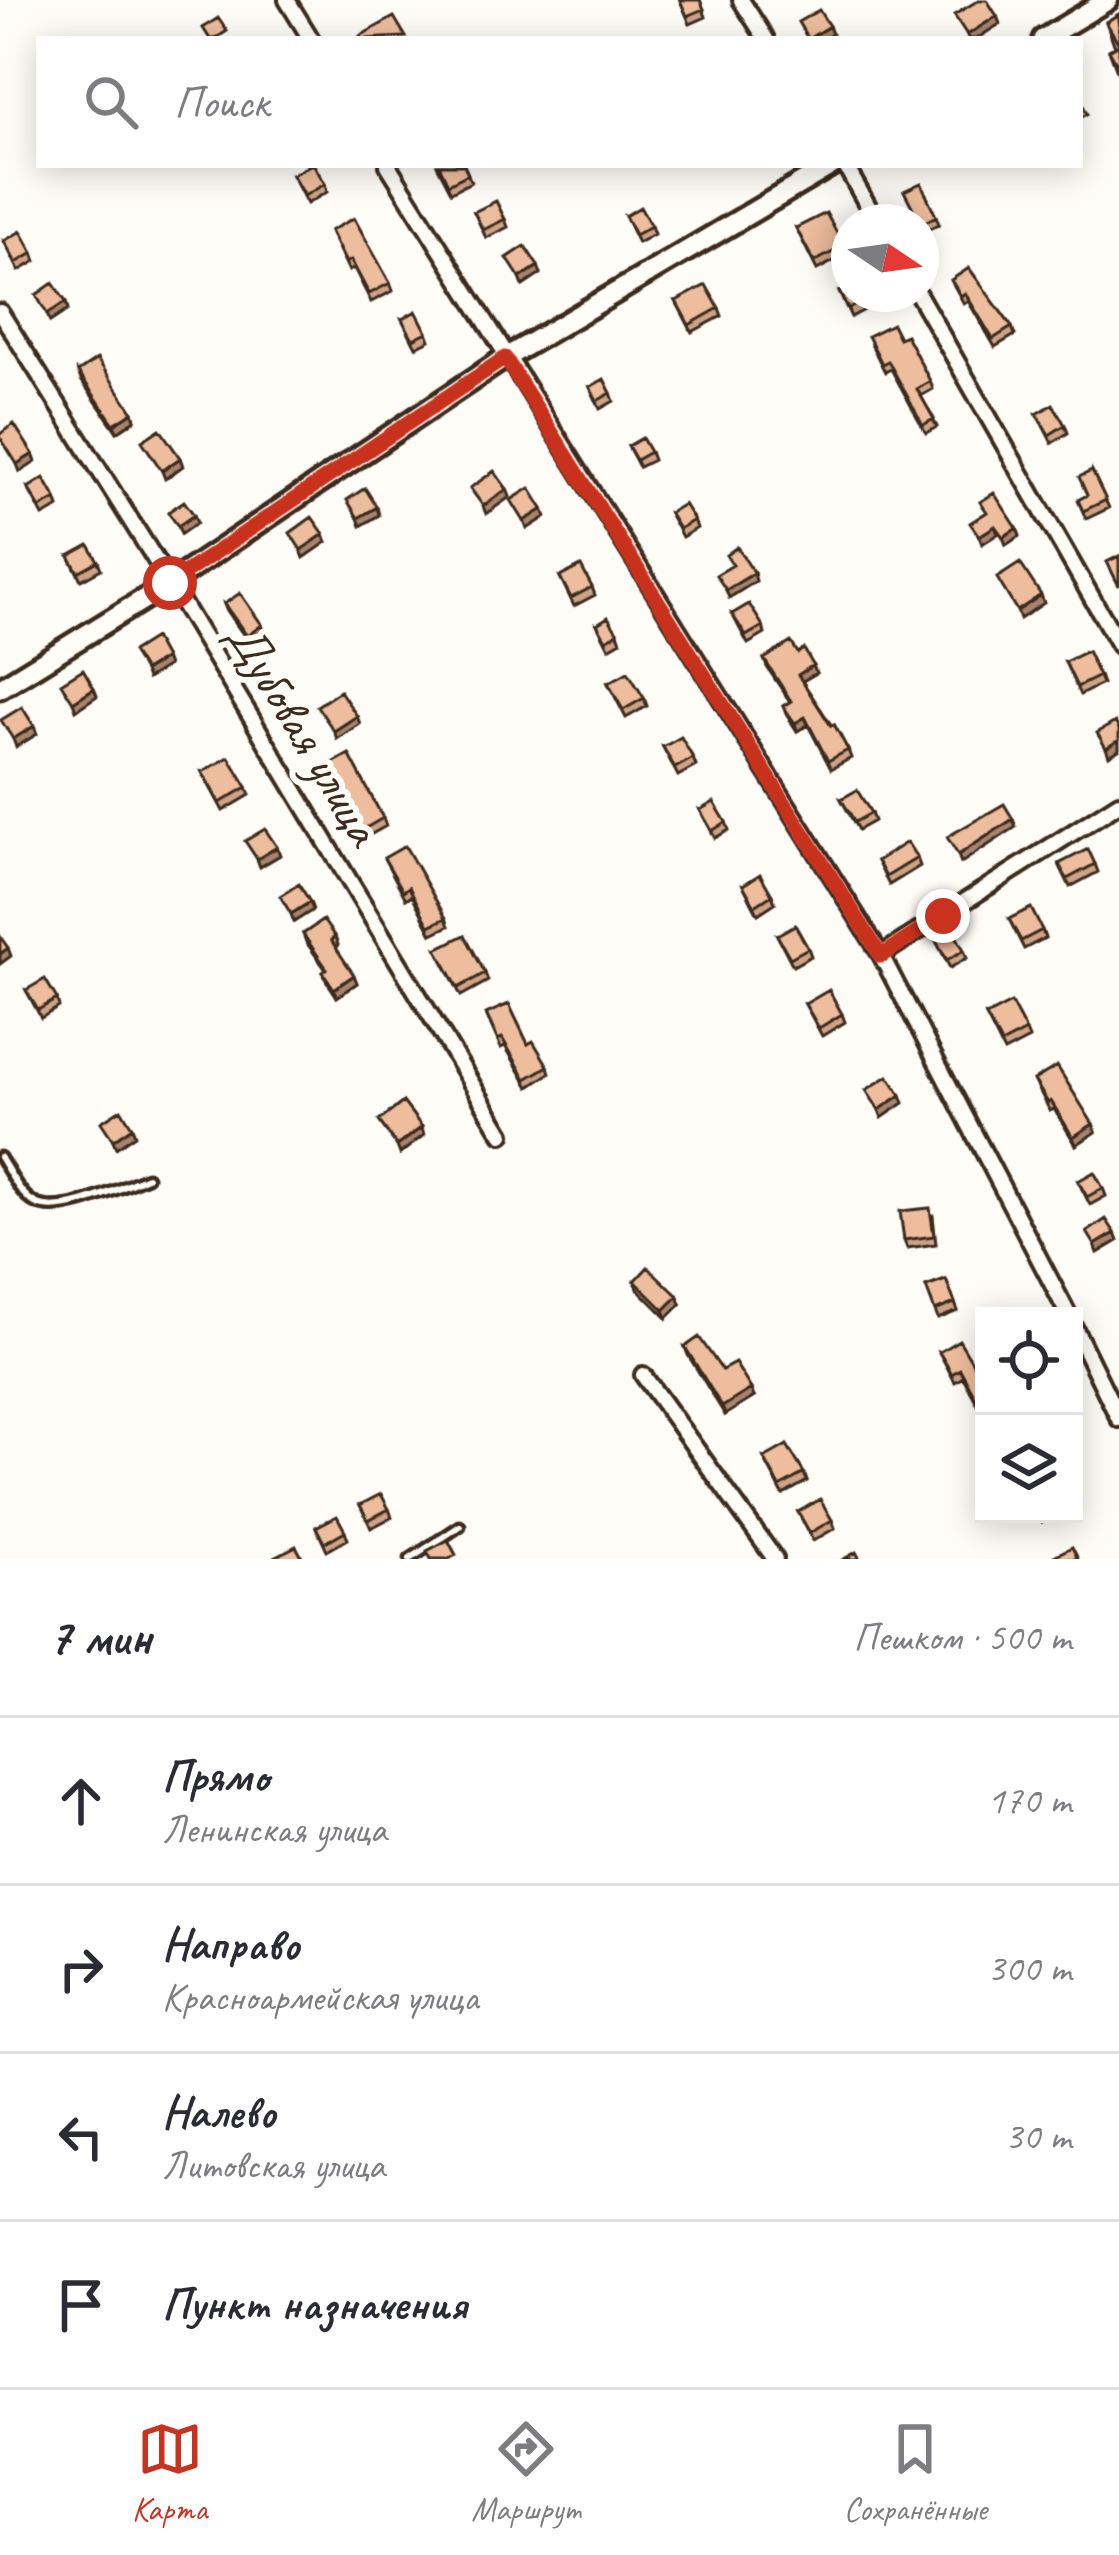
<!DOCTYPE html>
<html lang="ru">
<meta charset="utf-8">
<style>
body{margin:0;font-family:Caveat,sans-serif;background:#f7f7f7;color:#2b2b33}
.controls{position:absolute;right:36px;bottom:36px;display:grid;overflow:hidden;border-radius:0px;box-shadow:0 6px 30px #0003}
.controls button{width:108px;height:108px;display:grid;place-items:center;padding:0;border:0;border-bottom:3px solid #e1e1e2;background:#fff;color:#2b2b33;font:60px sans-serif}
.compass{position:absolute;left:831px;top:204px;width:108px;height:108px;border-radius:50%;background:#fff;box-shadow:0 6px 30px #0003;rotate:103deg}
.stop{position:absolute;width:36px;height:36px;margin:-27px;border:9px solid #c8321e;border-radius:50%;background:#fff}
.stop.end{background:#c8321e;border-color:#fff;box-shadow:0 3px 12px #0008}
.list{margin:0;padding:0;list-style:none}
h2{display:flex;justify-content:space-between;align-items:center;height:156px;margin:0;padding:0 48px;font-size:51px}
h2 small{font-size:39px;font-weight:400;color:#7c7c81}
.list li{display:grid;grid-template-columns:78px 1fr auto;gap:36px;align-items:center;box-sizing:border-box;height:168px;padding:0 48px;border-top:3px solid #e1e1e2}
.list b{display:block;font-size:45px;white-space:nowrap}
.list p{margin:0;font-size:39px;white-space:nowrap;color:#7c7c81}
.list em{font-size:39px;font-style:normal;color:#7c7c81}
.icon{flex:none;width:66px;height:66px;fill:none;stroke:currentColor;stroke-width:2;stroke-linecap:round;stroke-linejoin:round}
.map{position:relative;flex:none;width:1119px;height:1559px;overflow:hidden}
.search{position:absolute;background:#fff;box-shadow:0 6px 30px #0003;left:36px;right:36px;top:36px;height:132px;display:flex;align-items:center;gap:30px;box-sizing:border-box;padding:0 42px;border-radius:0px;color:#7c7c81;font-size:45px}
.sheet{height:828px;background:#fff}
nav{display:flex;justify-content:space-around;align-items:center;box-sizing:border-box;height:168px;border-top:3px solid #e1e1e2;background:#fff;font-size:33px;color:#7c7c81}
nav a{display:grid;justify-items:center;gap:6px}
nav .on{color:#c8321e}
.map>svg:first-child{display:block}
</style>
<div class="map">
<svg width="1119" height="1559" viewBox="0 0 1119 1559">
<rect width="100%" height="100%" fill="#fdfcf7"/>
<filter id="ink" filterUnits="userSpaceOnUse"><feTurbulence type="fractalNoise" baseFrequency=".00833" numOctaves="2"/><feDisplacementMap in="SourceGraphic" scale="24" xChannelSelector="R" yChannelSelector="G"/><feConvolveMatrix kernelMatrix="1 2 1 2 8 2 1 2 1" color-interpolation-filters="sRGB"/></filter>
<g filter="url(#ink)">
<g fill="none" stroke-linecap="round" stroke-linejoin="round">
<defs>
<path id="lane" d="M 0,1157 C 9,1171 20,1195 35,1203 C 61,1217 122,1187 147,1177
M 410,1559 L 460,1526"/>
<path id="street" d="M 287,0 L 311,39
M 741,0 L 766,39
M 388,165 L 881,955 L 1069,1316
M 845,165 L 877,222
M 918,294 L 1119,645
M 0,312 L 170,583 L 502,1134
M 881,955 L 1119,803
M 1074,1327 L 1119,1419
M 643,1375 L 775,1559"/>
<path id="secondary" d="M 1043,39 L 1108,0
M 0,688 L 170,583 L 505,358 L 832,165"/>
</defs>
<use href="#lane" stroke="#3b2a1e" stroke-width="15"/>
<use href="#street" stroke="#3b2a1e" stroke-width="22"/>
<use href="#secondary" stroke="#3b2a1e" stroke-width="27"/>
<use href="#lane" stroke="#fdfcf7" stroke-width="6"/>
<use href="#street" stroke="#fdfcf7" stroke-width="14"/>
<use href="#secondary" stroke="#fdfcf7" stroke-width="18"/>
</g>
<path fill="#cca387" stroke="#3b2a1e" stroke-width="3" d="M 680,0 L 700,0 L 706,17 L 690,24 Z
M 1119,14 L 1119,76 L 1109,50 L 1115,47 L 1106,22 Z
M 1080,98 L 1087,114 L 1080,118 Z
M 437,165 L 464,165 L 471,182 L 451,192 Z
M 292,175 L 325,184 L 327,192 L 307,204 Z
M 474,212 L 505,219 L 508,227 L 486,238 Z
M 625,216 L 651,226 L 654,234 L 638,243 Z
M 936,216 L 939,224 L 923,232 L 921,222 Z
M 796,228 L 844,246 L 847,254 L 817,270 Z
M 330,231 L 390,283 L 393,291 L 371,302 L 354,268 L 349,271 Z
M 4,241 L 33,253 L 36,261 L 19,271 Z
M 951,280 L 1012,327 L 1015,335 L 995,347 L 968,301 L 964,304 Z
M 839,292 L 864,294 L 870,307 L 851,317 Z
M 676,301 L 719,308 L 722,316 L 692,332 Z
M 402,319 L 427,332 L 430,340 L 416,347 Z
M 899,338 L 930,381 L 933,389 L 921,396 L 937,427 L 926,433 L 891,369 L 885,372 L 871,344 Z
M 78,372 L 133,412 L 135,420 L 117,432 L 81,380 Z
M 590,387 L 611,393 L 614,401 L 600,409 Z
M 1037,414 L 1065,425 L 1068,433 L 1052,443 Z
M 628,446 L 650,452 L 653,460 L 639,467 Z
M 1092,471 L 1109,508 L 1086,519 L 1078,500 L 1087,496 Z
M 28,488 L 56,499 L 59,507 L 43,516 Z
M 669,513 L 694,520 L 697,528 L 682,537 Z
M 69,556 L 98,561 L 101,569 L 81,580 Z
M 560,577 L 592,587 L 595,595 L 574,606 Z
M 224,604 L 265,633 L 250,644 L 227,612 Z
M 732,614 L 763,626 L 765,634 L 748,644 Z
M 597,624 L 618,633 L 621,641 L 609,648 Z
M 798,653 L 816,673 L 802,681 L 848,750 L 851,758 L 831,769 L 808,725 L 797,731 L 786,714 L 783,706 L 790,702 L 767,667 L 764,659 Z
M 1065,662 L 1099,676 L 1102,684 L 1080,695 Z
M 608,683 L 644,698 L 647,706 L 626,718 Z
M 663,747 L 693,758 L 696,766 L 678,776 Z
M 324,768 L 383,818 L 386,826 L 361,840 Z
M 202,772 L 247,787 L 250,795 L 223,811 Z
M 841,799 L 871,813 L 874,821 L 858,830 Z
M 700,810 L 726,822 L 729,830 L 715,838 Z
M 384,858 L 446,918 L 449,926 L 432,934 L 412,895 L 406,899 Z
M 917,858 L 920,866 L 889,885 L 877,861 Z
M 1059,864 L 1095,864 L 1098,872 L 1070,887 Z
M 743,885 L 772,895 L 775,903 L 758,914 Z
M 1009,919 L 1042,930 L 1045,938 L 1024,949 Z
M 303,934 L 335,937 L 338,945 L 335,947 L 357,983 L 337,997 L 326,980 L 323,972 L 326,970 L 306,942 Z
M 777,935 L 808,948 L 811,956 L 793,966 Z
M 934,937 L 964,950 L 967,958 L 950,968 Z
M 437,949 L 485,973 L 488,981 L 461,996 Z
M 26,990 L 57,999 L 59,1007 L 41,1018 Z
M 805,1004 L 842,1014 L 845,1022 L 822,1036 Z
M 486,1014 L 548,1066 L 550,1073 L 529,1087 L 505,1046 L 501,1048 Z
M 986,1016 L 1026,1031 L 1029,1039 L 1004,1052 Z
M 1034,1080 L 1093,1124 L 1096,1132 L 1076,1145 L 1054,1109 L 1050,1111 Z
M 1078,1181 L 1103,1188 L 1106,1196 L 1090,1205 Z
M 933,1216 L 936,1244 L 907,1248 L 904,1240 Z
M 946,1280 L 958,1311 L 938,1319 L 926,1287 Z
M 635,1281 L 681,1304 L 667,1318 L 638,1289 Z
M 685,1347 L 722,1370 L 754,1397 L 725,1415 L 688,1355 Z
M 939,1352 L 980,1375 L 984,1375 L 984,1416 L 963,1377 L 955,1382 Z
M 764,1458 L 804,1473 L 807,1481 L 783,1495 Z
M 360,1505 L 389,1509 L 392,1517 L 371,1528 Z
M 798,1512 L 832,1520 L 835,1528 L 813,1541 Z
M 1038,1514 L 1057,1514 L 1057,1515 L 1042,1522 Z
M 316,1527 L 345,1531 L 348,1539 L 327,1551 Z"/>
<path fill="#a6846e" stroke="#3b2a1e" stroke-width="3" d="M 997,16 L 1000,24 L 976,39 L 968,39 L 967,35 Z
M 829,26 L 832,34 L 824,39 L 808,39 Z
M 538,266 L 541,274 L 523,286 L 520,278 Z
M 66,302 L 68,310 L 50,322 L 47,314 Z
M 133,412 L 135,420 L 117,432 L 114,424 Z
M 33,454 L 36,462 L 20,472 L 17,464 Z
M 180,458 L 183,466 L 165,479 L 162,471 Z
M 507,489 L 510,497 L 486,514 L 483,506 Z
M 377,507 L 379,515 L 361,526 L 358,518 Z
M 543,509 L 546,517 L 527,529 L 524,521 Z
M 194,515 L 197,523 L 181,534 L 178,526 Z
M 995,526 L 998,534 L 982,544 L 979,536 Z
M 1017,528 L 1020,536 L 1006,545 L 1003,537 Z
M 324,534 L 327,542 L 304,558 L 301,550 Z
M 754,573 L 756,581 L 729,598 L 726,590 Z
M 1041,595 L 1044,603 L 1020,619 L 1017,611 Z
M 262,625 L 265,633 L 250,644 L 247,636 Z
M 165,658 L 168,666 L 147,679 L 144,671 Z
M 813,665 L 816,673 L 801,682 L 798,675 Z
M 94,688 L 97,696 L 76,710 L 73,702 Z
M 357,716 L 360,724 L 337,739 L 334,731 Z
M 805,717 L 808,725 L 797,731 L 795,723 Z
M 34,726 L 37,734 L 16,747 L 13,739 Z
M 1119,740 L 1119,750 L 1109,756 L 1106,748 Z
M 1013,819 L 1016,827 L 961,863 L 958,855 Z
M 277,847 L 280,855 L 260,867 L 257,859 Z
M 310,902 L 313,910 L 294,922 L 291,914 Z
M 8,948 L 11,956 L 0,964 L 0,954 Z
M 354,975 L 357,983 L 337,997 L 334,989 Z
M 901,1095 L 904,1103 L 882,1118 L 879,1110 Z
M 1093,1124 L 1096,1132 L 1076,1145 L 1073,1137 Z
M 132,1127 L 135,1135 L 116,1148 L 113,1140 Z
M 422,1127 L 424,1135 L 400,1154 L 397,1146 Z
M 1115,1233 L 1118,1241 L 1098,1253 L 1095,1245 Z
M 678,1296 L 681,1304 L 667,1318 L 664,1310 Z
M 751,1389 L 754,1397 L 725,1415 L 722,1407 Z"/>
<path fill="#edbd9d" stroke="#3b2a1e" stroke-width="3" d="M 680,0 L 700,0 L 704,9 L 687,16 Z
M 979,0 L 987,0 L 997,16 L 967,35 L 954,15 Z
M 819,10 L 829,26 L 808,39 L 798,22 Z
M 1119,14 L 1119,67 L 1109,50 L 1119,44 L 1106,22 Z
M 394,17 L 406,37 L 362,39 L 360,36 Z
M 218,18 L 227,31 L 215,39 L 210,39 L 203,28 Z
M 310,165 L 314,165 L 325,184 L 304,196 L 292,175 Z
M 439,165 L 464,165 L 468,174 L 448,184 Z
M 921,183 L 936,216 L 921,224 L 904,191 Z
M 496,201 L 505,219 L 483,230 L 474,212 Z
M 640,207 L 651,226 L 635,235 L 625,216 Z
M 826,213 L 844,246 L 814,262 L 796,228 Z
M 354,218 L 390,283 L 369,294 L 351,260 L 346,263 L 330,231 Z
M 21,231 L 33,253 L 16,263 L 4,241 Z
M 525,246 L 538,266 L 520,278 L 507,258 Z
M 969,268 L 1012,327 L 993,339 L 965,293 L 961,296 L 951,280 Z
M 53,283 L 66,302 L 47,314 L 36,295 Z
M 706,285 L 719,308 L 689,325 L 676,301 Z
M 849,287 L 849,294 L 864,294 L 867,299 L 848,309 L 839,292 Z
M 416,311 L 427,332 L 413,339 L 402,319 Z
M 892,324 L 899,338 L 906,335 L 930,381 L 917,389 L 934,419 L 923,425 L 888,361 L 882,364 L 868,336 Z
M 97,359 L 133,412 L 114,424 L 78,372 Z
M 604,379 L 611,393 L 597,401 L 590,387 Z
M 1053,404 L 1065,425 L 1049,435 L 1037,414 Z
M 14,424 L 33,454 L 17,464 L 0,437 L 0,434 Z
M 160,429 L 180,458 L 162,471 L 142,441 Z
M 642,438 L 650,452 L 636,460 L 628,446 Z
M 494,471 L 507,489 L 483,506 L 470,488 Z
M 1092,471 L 1106,500 L 1083,511 L 1078,500 L 1087,495 L 1079,477 Z
M 44,478 L 56,499 L 40,508 L 28,488 Z
M 365,488 L 377,507 L 358,518 L 347,500 Z
M 530,488 L 543,509 L 524,521 L 511,500 Z
M 994,493 L 1017,528 L 1003,537 L 995,526 L 979,536 L 970,523 L 987,512 L 980,502 Z
M 184,501 L 194,515 L 178,526 L 168,512 Z
M 684,504 L 694,520 L 679,529 L 669,513 Z
M 312,517 L 324,534 L 301,550 L 290,533 Z
M 89,545 L 98,561 L 78,572 L 69,556 Z
M 737,547 L 754,573 L 726,590 L 716,575 L 733,565 L 726,555 Z
M 1119,556 L 1119,586 L 1107,562 Z
M 1020,563 L 1041,595 L 1017,611 L 997,578 Z
M 581,566 L 592,587 L 571,598 L 560,577 Z
M 240,593 L 262,625 L 247,636 L 224,604 Z
M 749,604 L 763,626 L 746,636 L 732,614 Z
M 608,617 L 618,633 L 606,640 L 597,624 Z
M 154,638 L 165,658 L 144,671 L 132,652 Z
M 791,642 L 798,653 L 804,649 L 813,665 L 798,675 L 831,726 L 834,724 L 848,750 L 828,761 L 805,717 L 795,723 L 783,706 L 791,701 L 764,659 Z
M 1087,651 L 1099,676 L 1077,687 L 1065,662 Z
M 83,669 L 94,688 L 73,702 L 61,683 Z
M 628,672 L 644,698 L 623,710 L 608,683 Z
M 340,691 L 357,716 L 334,731 L 317,706 Z
M 22,707 L 34,726 L 13,739 L 1,720 Z
M 1115,722 L 1119,729 L 1119,740 L 1106,748 L 1097,733 Z
M 681,737 L 693,758 L 675,768 L 663,747 Z
M 349,754 L 383,818 L 359,832 L 324,768 Z
M 229,757 L 247,787 L 220,803 L 202,772 Z
M 857,790 L 871,813 L 855,822 L 841,799 Z
M 714,802 L 726,822 L 712,831 L 700,810 Z
M 1004,804 L 1013,819 L 958,855 L 947,837 Z
M 265,829 L 277,847 L 257,859 L 245,841 Z
M 907,842 L 917,858 L 886,877 L 877,861 Z
M 405,846 L 446,918 L 429,926 L 409,887 L 403,891 L 384,858 Z
M 1088,849 L 1095,864 L 1067,879 L 1059,864 Z
M 760,874 L 772,895 L 755,906 L 743,885 Z
M 299,884 L 310,902 L 291,914 L 280,896 Z
M 1031,908 L 1042,930 L 1021,941 L 1009,919 Z
M 323,920 L 335,937 L 331,940 L 354,975 L 334,989 L 323,972 L 327,969 L 303,934 Z
M 795,925 L 808,948 L 790,958 L 777,935 Z
M 951,927 L 964,950 L 947,960 L 934,937 Z
M 465,935 L 485,973 L 458,988 L 437,949 Z
M 0,936 L 8,948 L 0,954 Z
M 45,979 L 57,999 L 38,1010 L 26,990 Z
M 829,990 L 842,1014 L 819,1028 L 805,1004 Z
M 1011,1003 L 1026,1031 L 1001,1044 L 986,1016 Z
M 509,1004 L 528,1044 L 533,1041 L 548,1066 L 526,1079 L 502,1038 L 498,1040 L 486,1014 Z
M 1057,1066 L 1093,1124 L 1073,1137 L 1051,1101 L 1048,1103 L 1034,1080 Z
M 888,1076 L 901,1095 L 879,1110 L 866,1090 Z
M 403,1102 L 422,1127 L 397,1146 L 379,1121 Z
M 121,1109 L 132,1127 L 113,1140 L 101,1122 Z
M 1094,1172 L 1103,1188 L 1087,1197 L 1078,1181 Z
M 930,1208 L 934,1236 L 904,1240 L 900,1211 Z
M 1106,1219 L 1115,1233 L 1095,1245 L 1087,1232 Z
M 648,1267 L 678,1296 L 664,1310 L 635,1281 Z
M 946,1280 L 955,1303 L 935,1311 L 926,1287 Z
M 699,1337 L 722,1370 L 735,1363 L 751,1389 L 722,1407 L 685,1347 Z
M 959,1340 L 980,1375 L 984,1375 L 984,1413 L 960,1369 L 952,1374 L 939,1352 Z
M 787,1445 L 804,1473 L 780,1487 L 764,1458 Z
M 381,1494 L 389,1509 L 368,1520 L 360,1505 Z
M 820,1499 L 832,1520 L 810,1533 L 798,1512 Z
M 337,1516 L 345,1531 L 324,1543 L 316,1527 Z
M 448,1540 L 456,1555 L 449,1559 L 431,1559 L 427,1551 Z
M 296,1546 L 303,1559 L 276,1559 L 275,1557 Z
M 1072,1547 L 1078,1559 L 1055,1559 L 1054,1556 Z
M 856,1552 L 860,1559 L 844,1559 Z"/>
</g>
<g fill="none" stroke-linecap="round" stroke-linejoin="round" filter="url(#ink)">
<path stroke="#c8321e" stroke-width="15" d="M 170,583 L 505,358 L 881,956 L 943,916"/>
</g>
<g text-anchor="middle" stroke-width="12" stroke-linejoin="round" paint-order="stroke">
<g font-size="51" fill="#3b2a1e" stroke="#fdfcf7">
<text transform="translate(305 732) rotate(59)" y="18">Дубовая улица</text>
</g>
</g>
</svg>
<div class="controls">
<button><svg class="icon" aria-label="locate" viewBox="0 0 24 24"><circle cx="12" cy="12" r="6"/><path d="M12 2v4M12 18v4M2 12h4M18 12h4"/></svg></button>
<button><svg class="icon" aria-label="layers" viewBox="0 0 24 24"><path d="M12 4l9 5-9 5-9-5zM3 14l9 5 9-5"/></svg></button>
</div>
<svg class="compass" viewBox="-18 -18 36 36"><path d="M0-13l5 13h-10z" fill="#e53935"/><path d="M0 13l5-13h-10z" fill="#7c7c81"/></svg>
<div class="stop" style="left:170px;top:583px"></div>
<div class="stop end" style="left:943px;top:916px"></div>
<div class="search"><svg class="icon" aria-label="search" viewBox="0 0 24 24"><circle cx="10" cy="10" r="6"/><path d="M15 15l6 6"/></svg>Поиск</div>
</div>
<section class="sheet">
<h2>7 мин<small>Пешком · 500 m</small></h2>
<ul class="list">
<li><svg class="icon" aria-label="ahead" viewBox="0 0 24 24"><path d="M12 20V5M6 11l6-6 6 6"/></svg><div><b>Прямо</b><p>Ленинская улица</p></div><em>170 m</em></li>
<li><svg class="icon" aria-label="right" viewBox="0 0 24 24"><path d="M7 20v-9h11M14 6l5 5-5 5"/></svg><div><b>Направо</b><p>Красноармейская улица</p></div><em>300 m</em></li>
<li><svg class="icon" aria-label="left" viewBox="0 0 24 24"><path d="M17 20v-9H6M10 6l-5 5 5 5"/></svg><div><b>Налево</b><p>Литовская улица</p></div><em>30 m</em></li>
<li><svg class="icon" aria-label="arrive" viewBox="0 0 24 24"><path d="M6 21V4h12l-3 4 3 4H6"/></svg><div><b>Пункт назначения</b></div></li>
</ul>
</section>
<nav>
<a class="on"><svg class="icon" aria-label="map" viewBox="0 0 24 24"><path d="M3 6l6-2 6 2 6-2v14l-6 2-6-2-6 2zM9 4v14M15 6v14"/></svg>Карта</a>
<a><svg class="icon" aria-label="directions" viewBox="0 0 24 24"><path d="M12 3l9 9-9 9-9-9zM9 14v-3h6M13 9l2 2-2 2"/></svg>Маршрут</a>
<a><svg class="icon" aria-label="saved" viewBox="0 0 24 24"><path d="M7 4h10v16l-5-4-5 4z"/></svg>Сохранённые</a>
</nav>
